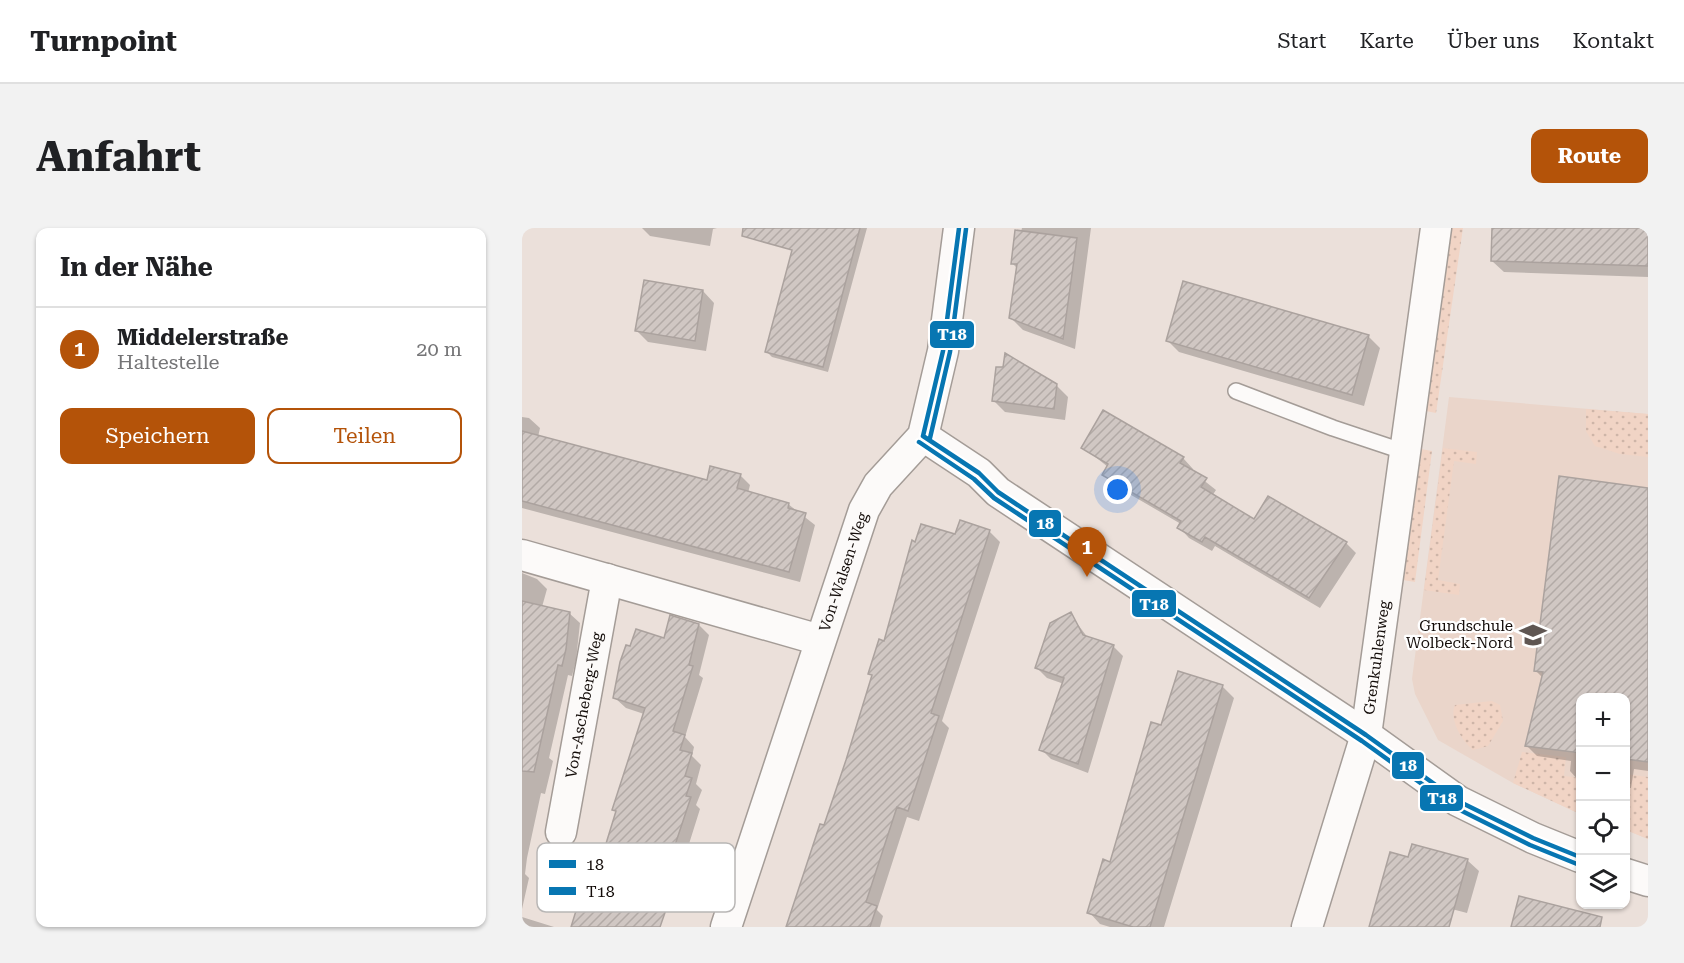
<!DOCTYPE html>
<html lang="de">
<meta charset="utf-8">
<style>
body{margin:0;font-family:"Roboto Serif",serif;background:#f2f2f2;color:#202124}
.controls{position:absolute;right:18px;bottom:18px;display:grid;overflow:hidden;border-radius:12px;box-shadow:0 2px 4px #0004}
.controls button{width:54px;height:54px;display:grid;place-items:center;padding:0;border:0;border-bottom:2px solid #e0e0e0;background:#fff;color:#202124;font:30px sans-serif}
.you{position:absolute;left:596px;top:262px;width:21px;height:21px;margin:-15px;border:4px solid #fff;border-radius:50%;background:#1a73e8;box-shadow:0 0 0 9px #1a73e833}
.badge{display:grid;place-items:center;width:39px;height:39px;border-radius:50%;background:#b45309;color:#fff;font-size:20px;font-weight:700}
.pin{position:absolute;translate:-50% -50px;filter:drop-shadow(0 2px 3px #0008)}
.pin::after{content:'';position:absolute;top:32px;width:21px;height:18px;background:inherit;clip-path:polygon(0 0,100% 0,50% 100%)}
.list{margin:0;padding:0;list-style:none}
h2{display:flex;justify-content:space-between;align-items:center;height:78px;margin:0;padding:0 24px;font-size:26px}
h2 small{font-size:20px;font-weight:400;color:#757577}
.list li{display:grid;grid-template-columns:39px 1fr auto;gap:18px;align-items:center;box-sizing:border-box;height:84px;padding:0 24px;border-top:2px solid #e0e0e0}
.list b{display:block;font-size:22px;white-space:nowrap}
.list p{margin:0;font-size:20px;white-space:nowrap;color:#757577}
.list em{font-size:20px;font-style:normal;color:#757577}
.actions{display:flex;gap:12px;padding:18px 24px}
.actions a{flex:1;padding:14px 0;border:2px solid #b45309;border-radius:12px;text-align:center;font-size:21px;color:#b45309}
.actions .main{background:#b45309;color:#fff}
.icon{flex:none;width:33px;height:33px;fill:none;stroke:currentColor;stroke-width:2;stroke-linecap:round;stroke-linejoin:round}
.map{position:relative;flex:none;width:1126px;height:699px;overflow:hidden;border-radius:12px}
header{display:flex;align-items:center;gap:36px;box-sizing:border-box;height:84px;padding:0 30px;background:#fff;border-bottom:2px solid #e0e0e0}
header strong{font-size:28px}
nav{display:flex;gap:33px;margin-inline-start:auto;font-size:21px}
.intro{display:flex;align-items:center;justify-content:space-between;box-sizing:border-box;height:144px;padding:0 36px}
h1{margin:0;font-size:42px}
.button{padding:15px 27px;border-radius:12px;background:#b45309;color:#fff;font-size:21px;font-weight:700}
main{display:flex;gap:36px;padding:0 36px}
aside{flex:1;background:#fff;border-radius:12px;box-shadow:0 2px 4px #0004}
.map>svg:first-child{display:block}
</style>
<header>
<strong>Turnpoint</strong>
<nav><a>Start</a><a>Karte</a><a>Über uns</a><a>Kontakt</a></nav>
</header>
<div class="intro"><h1>Anfahrt</h1><a class="button">Route</a></div>
<main>
<aside>
<h2>In der Nähe<small></small></h2>
<ul class="list">
<li><span class="badge">1</span><div><b>Middelerstraße</b><p>Haltestelle</p></div><em>20 m</em></li>
</ul>
<div class="actions"><a class="main">Speichern</a><a>Teilen</a></div>
</aside>
<div class="map">
<svg width="1126" height="699" viewBox="0 0 1126 699">
<defs>
<pattern id="grass-dots" width="8" height="8" patternUnits="userSpaceOnUse" patternTransform="scale(1.5)"><rect width="8" height="8" fill="#f1d4c5"/><path d="M2 2h.1M6 6h.1" fill="none" stroke="#ceb5a8" stroke-width="1.8" stroke-linecap="round"/></pattern>
<pattern id="building-hatch" width="6" height="6" patternUnits="userSpaceOnUse" patternTransform="scale(1.5)"><rect width="6" height="6" fill="#d0c7c3"/><path d="M-1 1l2-2M0 6l6-6M5 7l2-2" fill="none" stroke="#b2aaa6"/></pattern>
</defs>
<rect width="100%" height="100%" fill="#ebe0da"/>
<path fill="#ead5ca" d="M 927,169 L 1126,186 L 1126,611 L 1104,602 L 1104,470 L 1058,470 L 1058,586 L 991,555 L 916,512 L 893,466 L 890,451 Z"/>
<path fill="url(#grass-dots)" d="M 930,0 L 941,0 L 914,185 L 904,183 Z
M 1064,181 L 1126,186 L 1126,229 L 1098,226 L 1073,218 L 1064,203 Z
M 921,220 L 955,224 L 954,236 L 932,233 L 916,352 L 938,356 L 937,367 L 902,362 Z
M 899,221 L 910,223 L 893,354 L 881,352 Z
M 970,473 L 978,477 L 981,493 L 966,518 L 951,522 C 939,512 927,491 933,477 Z
M 1000,524 L 1044,529 L 1042,548 L 1058,550 L 1058,586 L 991,555 Z
M 1104,546 L 1126,549 L 1126,611 L 1104,602 Z"/>
<path fill="#0003" d="M 120,0 L 195,0 L 191,1 L 188,18 L 128,8 Z
M 277,0 L 345,0 L 306,144 L 250,129 L 245,124 Z
M 500,0 L 569,0 L 553,121 L 501,102 L 489,90 L 496,41 L 490,35 Z
M 972,0 L 1126,0 L 1126,49 L 982,44 L 970,33 Z
M 181,63 L 192,75 L 184,123 L 126,114 L 115,103 Z
M 846,108 L 858,120 L 842,178 L 657,124 L 646,113 Z
M 534,157 L 546,169 L 543,192 L 483,184 L 471,172 Z
M 0,189 L 7,190 L 18,200 L 16,209 L 186,254 L 218,247 L 228,257 L 226,265 L 266,276 L 293,297 L 278,354 L 0,280 Z
M 561,219 L 661,230 L 671,241 L 670,243 L 694,262 L 690,268 L 733,293 L 824,315 L 834,325 L 798,380 L 693,318 L 690,323 L 667,310 L 657,299 L 659,296 L 592,257 L 582,247 L 586,239 Z
M 1039,250 L 1126,262 L 1126,543 L 1112,541 L 1109,560 L 1104,560 L 1104,470 L 1058,470 L 1058,554 L 1048,543 L 1049,533 L 1015,528 L 1004,517 L 1021,450 L 1014,443 Z
M 467,303 L 478,314 L 420,493 L 427,500 L 397,593 L 385,589 L 355,682 L 361,688 L 358,699 L 266,699 L 303,599 L 351,448 L 348,445 L 363,415 L 394,315 Z
M 0,345 L 15,351 L 25,361 L 20,379 L 47,385 L 58,395 L 54,432 L 50,448 L 46,447 L 27,530 L 31,533 L 23,566 L 19,565 L 5,630 L 3,646 L 7,650 L 0,681 Z
M 548,386 L 566,410 L 591,418 L 601,428 L 566,545 L 529,531 L 519,521 L 542,456 L 525,450 L 515,440 Z
M 177,397 L 187,407 L 177,447 L 181,450 L 163,509 L 172,519 L 170,528 L 179,537 L 174,556 L 180,562 L 174,577 L 178,581 L 161,635 L 170,644 L 162,671 L 147,666 L 137,699 L 50,699 L 76,647 L 95,585 L 92,582 L 122,486 L 104,480 L 93,470 L 143,412 Z
M 700,458 L 712,470 L 642,699 L 588,699 L 578,696 L 567,684 L 589,636 L 640,499 Z
M 887,631 L 945,632 L 957,643 L 945,685 L 922,679 L 917,699 L 849,699 Z
M 0,689 L 32,699 L 0,699 Z"/>
<path fill="url(#building-hatch)" stroke="#aba29e" stroke-width="1.5" d="M 221,0 L 338,0 L 301,139 L 243,124 L 270,22 L 220,8 Z
M 970,0 L 1126,0 L 1126,38 L 969,33 Z
M 493,2 L 555,10 L 541,111 L 487,90 L 495,36 L 489,36 Z
M 122,52 L 181,62 L 173,113 L 113,103 Z
M 661,53 L 847,107 L 830,167 L 644,113 Z
M 483,125 L 535,156 L 532,181 L 470,173 L 474,139 L 481,139 Z
M 581,182 L 662,229 L 658,235 L 685,250 L 679,259 L 732,291 L 746,268 L 825,314 L 787,370 L 683,309 L 680,314 L 655,300 L 659,293 L 580,247 L 586,236 L 559,220 Z
M 0,203 L 185,252 L 188,238 L 219,246 L 215,260 L 267,275 L 266,280 L 284,285 L 267,344 L 0,273 Z
M 1037,248 L 1126,260 L 1126,534 L 1104,531 L 1104,470 L 1059,470 L 1059,525 L 1003,518 L 1021,444 L 1012,443 Z
M 438,292 L 468,302 L 409,485 L 417,488 L 386,583 L 375,579 L 344,674 L 355,678 L 348,699 L 264,699 L 298,596 L 302,597 L 324,532 L 350,447 L 346,446 L 357,411 L 362,413 L 390,312 L 393,314 L 399,296 L 433,306 Z
M 0,373 L 48,384 L 44,421 L 40,438 L 36,437 L 12,544 L 0,543 Z
M 549,384 L 561,407 L 592,417 L 556,536 L 517,522 L 542,450 L 513,440 L 528,395 Z
M 148,387 L 177,396 L 167,437 L 171,438 L 151,503 L 163,507 L 158,522 L 170,525 L 163,548 L 170,550 L 164,568 L 169,569 L 149,629 L 161,632 L 156,647 L 138,699 L 49,699 L 61,660 L 65,662 L 71,644 L 75,645 L 94,583 L 90,582 L 123,480 L 91,470 L 98,434 L 104,417 L 108,418 L 114,401 L 142,410 Z
M 656,443 L 701,457 L 628,699 L 611,699 L 565,685 L 581,631 L 588,634 L 629,494 L 639,497 Z
M 890,616 L 946,631 L 927,699 L 847,699 L 868,624 L 886,629 Z
M 997,668 L 1080,689 L 1078,699 L 989,699 Z"/>
<g fill="none" stroke-linecap="round" stroke-linejoin="round">
<defs>
<path id="service" d="M 714,163 L 811,200 L 883,224"/>
<g id="minor">
<path d="M 401,208 L 457,245 L 476,264 L 844,507 L 936,573 L 1011,610 L 1058,629"/>
<path d="M 0,327 L 298,412"/>
<path id="s1" d="M 39,604 L 85,351"/>
<path d="M 1104,646 L 1126,653"/>
<path id="s2" d="M 204,699 L 342,282 L 356,257 L 401,208 L 421,123 L 437,0"/>
<path id="s3" d="M 785,699 L 844,507 L 914,0"/>
</g>
</defs>
<use href="#service" stroke="#a49c97" stroke-width="18"/>
<use href="#minor" stroke="#a49c97" stroke-width="33"/>
<use href="#service" stroke="#fcfaf9" stroke-width="15"/>
<use href="#minor" stroke="#fcfaf9" stroke-width="30"/>
<defs>
<path id="bus-1" d="M 401,208 L 457,245 L 476,264 L 844,507 L 936,573 L 1011,610 L 1058,629
M 401,208 L 421,123 L 437,0"/>
<path id="bus-2" d="M 408,210 L 428,124 L 444,1
M 397,214 L 452,251 L 472,270 L 840,513 L 932,579 L 1008,617 L 1055,636"/>
</defs>
<use href="#bus-1" stroke="#fff" stroke-width="9"/>
<use href="#bus-2" stroke="#fff" stroke-width="9"/>
<use href="#bus-1" stroke="#0776b2" stroke-width="4.5"/>
<use href="#bus-2" stroke="#0776b2" stroke-width="4.5"/>
</g>
<defs>
<symbol id="school-bare" viewBox="-9 -9 18 18"><path d="M0-5L7-2L0 1L-7-2ZM-4 1L0 2.5L4 1V4Q0 6-4 4Z" fill="#5f5652" stroke="#fff" stroke-width="2.5" paint-order="stroke"/></symbol>
</defs>
<g fill-rule="evenodd">
<use href="#school-bare" x="992" y="388" width="38" height="38"/>
</g>
<g text-anchor="middle" stroke-width="4.5" stroke-linejoin="round" paint-order="stroke">
<g font-size="15" fill="#130c09" stroke="#fff">
<text dy="5" stroke="none"><textPath href="#s2" startOffset="374">Von-Walsen-Weg</textPath></text>
<text dy="5" stroke="none"><textPath href="#s3" startOffset="279">Grenkuhlenweg</textPath></text>
<text dy="5" stroke="none"><textPath href="#s1" startOffset="129">Von-Ascheberg-Weg</textPath></text>
</g>
<g font-size="15" fill="#130c09" stroke="#fff" text-anchor="end">
<text x="991" y="403">Grundschule<tspan x="991" dy="17">Wolbeck-Nord</tspan></text>
</g>
</g>
<rect x="15" y="615" width="198" height="69" rx="9" fill="#fff" stroke="#b8b6b5" stroke-width="1.5"/>
<rect x="27" y="632" width="27" height="8" fill="#0776b2"/>
<rect x="27" y="659" width="27" height="8" fill="#0776b2"/>
<g font-size="16" fill="#130c09">
<text x="64" y="642">18</text>
<text x="64" y="669">T18</text>
</g>
<g stroke="#fff" stroke-width="2">
<rect x="407" y="92" width="46" height="29" rx="6" fill="#0776b2"/>
<rect x="506" y="281" width="34" height="29" rx="6" fill="#0776b2"/>
<rect x="609" y="361" width="46" height="29" rx="6" fill="#0776b2"/>
<rect x="869" y="523" width="34" height="29" rx="6" fill="#0776b2"/>
<rect x="897" y="556" width="45" height="28" rx="6" fill="#0776b2"/>
</g>
<g font-size="16" text-anchor="middle" font-weight="bold" fill="#fff">
<text x="430" y="112">T18</text>
<text x="523" y="301">18</text>
<text x="632" y="382">T18</text>
<text x="886" y="543">18</text>
<text x="920" y="576">T18</text>
</g>
</svg>
<div class="controls">
<button>+</button>
<button>−</button>
<button><svg class="icon" aria-label="locate" viewBox="0 0 24 24"><circle cx="12" cy="12" r="6"/><path d="M12 2v4M12 18v4M2 12h4M18 12h4"/></svg></button>
<button><svg class="icon" aria-label="layers" viewBox="0 0 24 24"><path d="M12 4l9 5-9 5-9-5zM3 14l9 5 9-5"/></svg></button>
</div>
<div class="you"></div>
<div class="pin badge" style="left:565px;top:349px">1</div>
</div>
</main>
